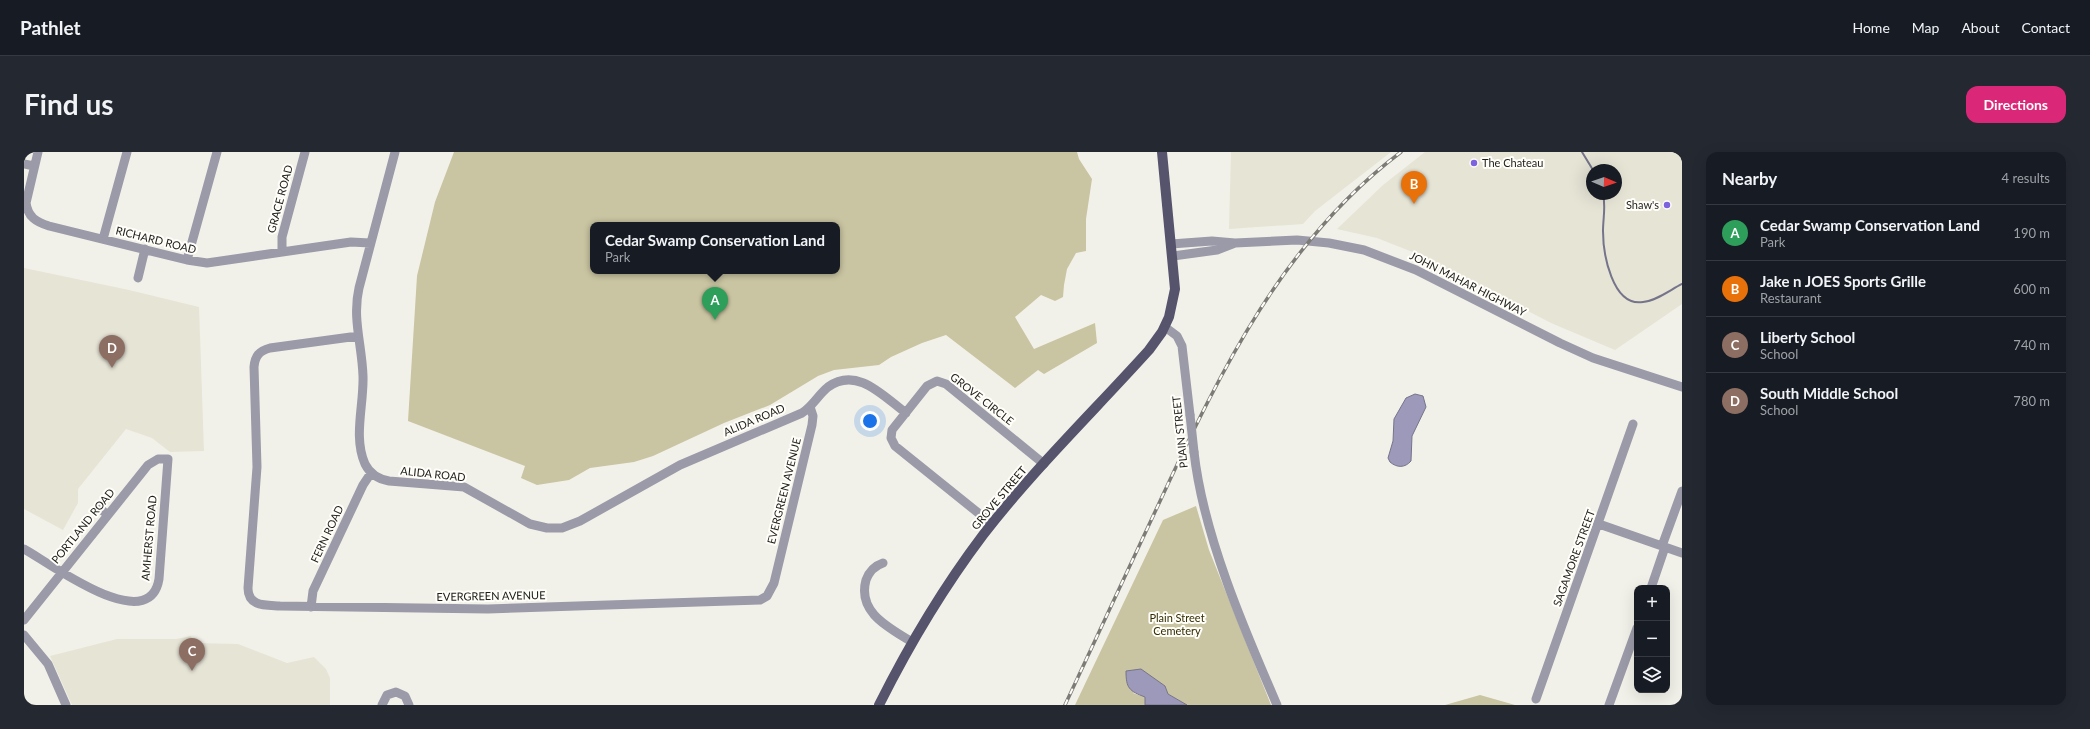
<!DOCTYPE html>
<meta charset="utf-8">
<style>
body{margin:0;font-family:Lato,sans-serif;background:#242831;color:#f1f3f6}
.controls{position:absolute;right:12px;bottom:12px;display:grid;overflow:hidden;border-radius:8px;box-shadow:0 4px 16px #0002}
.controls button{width:36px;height:36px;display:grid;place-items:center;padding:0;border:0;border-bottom:1px solid #363941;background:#171b24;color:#f1f3f6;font:20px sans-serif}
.compass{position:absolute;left:1562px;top:12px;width:36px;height:36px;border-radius:50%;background:#171b24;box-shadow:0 4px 16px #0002;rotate:92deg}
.you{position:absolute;left:846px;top:269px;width:14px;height:14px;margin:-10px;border:3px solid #fff;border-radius:50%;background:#1a73e8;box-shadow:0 0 0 6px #1a73e833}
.badge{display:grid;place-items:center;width:26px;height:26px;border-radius:50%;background:#db2777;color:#fff;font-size:13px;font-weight:700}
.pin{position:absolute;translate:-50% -33px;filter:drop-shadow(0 1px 2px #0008)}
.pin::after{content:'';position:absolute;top:21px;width:14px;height:12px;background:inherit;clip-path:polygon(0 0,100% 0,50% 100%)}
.popup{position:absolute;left:566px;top:70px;width:250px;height:52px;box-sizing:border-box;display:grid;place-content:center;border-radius:8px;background:#171b24;filter:drop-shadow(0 1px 3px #0005);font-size:13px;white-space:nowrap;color:#9ea1a6}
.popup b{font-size:15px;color:#f1f3f6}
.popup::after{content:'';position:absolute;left:50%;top:100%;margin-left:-8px;border:8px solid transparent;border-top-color:#171b24}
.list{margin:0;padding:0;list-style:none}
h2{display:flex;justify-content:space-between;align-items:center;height:52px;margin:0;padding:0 16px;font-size:17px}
h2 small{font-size:13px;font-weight:400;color:#9ea1a6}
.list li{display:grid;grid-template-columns:26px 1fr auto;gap:12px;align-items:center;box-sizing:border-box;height:56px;padding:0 16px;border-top:1px solid #363941}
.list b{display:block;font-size:15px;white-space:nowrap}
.list p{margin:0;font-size:13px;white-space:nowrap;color:#9ea1a6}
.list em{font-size:13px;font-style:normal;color:#9ea1a6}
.icon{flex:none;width:22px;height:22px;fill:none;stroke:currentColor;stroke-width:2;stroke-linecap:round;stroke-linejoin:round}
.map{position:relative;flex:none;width:1658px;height:553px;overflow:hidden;border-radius:12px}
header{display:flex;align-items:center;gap:24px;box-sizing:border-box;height:56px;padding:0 20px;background:#171b24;border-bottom:1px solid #363941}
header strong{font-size:19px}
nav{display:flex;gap:22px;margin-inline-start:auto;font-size:14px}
.intro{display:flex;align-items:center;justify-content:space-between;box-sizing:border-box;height:96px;padding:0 24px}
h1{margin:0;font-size:28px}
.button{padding:10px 18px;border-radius:12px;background:#db2777;color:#fff;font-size:14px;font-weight:700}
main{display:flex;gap:24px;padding:0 24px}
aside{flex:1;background:#171b24;border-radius:12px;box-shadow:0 4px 16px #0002}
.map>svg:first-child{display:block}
</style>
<header>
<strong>Pathlet</strong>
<nav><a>Home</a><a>Map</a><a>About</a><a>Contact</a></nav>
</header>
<div class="intro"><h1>Find us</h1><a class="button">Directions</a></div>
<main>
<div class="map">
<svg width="1658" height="553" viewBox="0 0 1658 553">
<rect width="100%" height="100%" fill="#f2f1e9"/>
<path fill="#e6e4d5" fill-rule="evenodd" d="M 1207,0 L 1367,0 L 1291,59 L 1279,72 L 1205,77 Z
M 1401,0 L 1658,0 L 1658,152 L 1591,198 L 1527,171 L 1391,101 L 1353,86 L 1313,77 L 1359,33 ZM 1568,18 L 1592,18 L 1592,42 L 1568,42 Z
M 0,116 L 105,138 L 175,155 L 180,299 L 146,300 L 128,286 L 102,277 L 54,337 L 54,351 L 39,378 L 0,357 Z
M 167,484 L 169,491 L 214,492 L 263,511 L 290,505 L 302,517 L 306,526 L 306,553 L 48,553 L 26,504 L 93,487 L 152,487 Z"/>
<path fill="#c9c4a1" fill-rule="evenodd" d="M 430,0 L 1053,0 L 1055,7 L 1068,27 L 1062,67 L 1062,99 L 1052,101 L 1043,117 L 1040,133 L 1039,145 L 1031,149 L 1017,143 L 991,165 L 1010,197 L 1071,171 L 1073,191 L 1020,222 L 1014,218 L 991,236 L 922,183 L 898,191 L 867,205 L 855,213 L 810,218 L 794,224 L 746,253 L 700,271 L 629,304 L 610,310 L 566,316 L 545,328 L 513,333 L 497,326 L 501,314 L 384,269 L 393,124 L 411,50 ZM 569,73 L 813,73 L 813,119 L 569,119 Z
M 1172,354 L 1185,398 L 1247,553 L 1163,553 L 1144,542 L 1141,534 L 1130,527 L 1109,541 L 1121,545 L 1121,553 L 1051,553 L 1139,368 Z
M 1456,543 L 1491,553 L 1421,553 Z"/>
<path fill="#9d99bb" stroke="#76748a" d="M 1391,242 L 1399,244 L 1402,255 L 1388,284 L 1387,309 C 1381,316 1373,316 1366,310 L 1364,306 L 1369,289 L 1370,267 L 1382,246 Z
M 1117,517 L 1141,534 L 1144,542 L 1163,553 L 1121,553 L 1121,545 C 1105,539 1102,536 1102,519 Z"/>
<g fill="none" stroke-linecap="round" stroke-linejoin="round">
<path stroke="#76748a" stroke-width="2" d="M 1558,0 L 1569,18
M 1579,42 C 1582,55 1579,66 1579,79 C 1579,101 1588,155 1619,150 C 1632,149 1646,138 1658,132"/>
<path stroke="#9b9aa8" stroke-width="9" d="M 14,0 L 2,51 C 4,65 12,70 25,74 L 163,108 L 183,111 L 327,90 L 346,91
M 371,0 L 335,136 C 328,166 338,193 339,224 C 340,253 329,285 341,312 C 346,322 354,327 365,329 L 440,335 L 506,372 L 523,376 L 538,376 L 556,369 L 656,313 L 778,261 C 789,254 794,243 804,235 C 833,214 859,244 882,261
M 0,12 L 10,14
M 79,87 L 103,0
M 1147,92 L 1188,89 L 1211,91 L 1273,88 L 1305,91 L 1340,98 L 1392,118 L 1536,191 L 1569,206 L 1658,235
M 258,100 L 258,85 L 281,0
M 1149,104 L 1193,98 L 1211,91
M 163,108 L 193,0
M 114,126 L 121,97
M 1141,175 L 1153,184 L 1158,194 L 1166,263
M 334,184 L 246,196 C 235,199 231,204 230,215 L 233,315 L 224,436 C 224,455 242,453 256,454 L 464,457 L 736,448 L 743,444 L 750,431 L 788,273 L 789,264 L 786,255
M 1170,300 C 1179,382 1220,477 1253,553
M 75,356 L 84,363
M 968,372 L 871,294 L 867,286 L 868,278 L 903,234 L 913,229 L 922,232 L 1020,312
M 1575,372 L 1658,401
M 1638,394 L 1658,339
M 0,397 C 23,409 125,487 135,427 L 144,307 L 134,307 L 124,313 L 0,468
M 859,411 C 850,414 845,420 842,428 C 833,461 866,476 888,490
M 1627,436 L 1641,395
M 287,455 L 289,439 L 339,333 L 347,321
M 0,483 L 24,512 L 42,553
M 1512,547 L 1609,272
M 358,553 L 363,543 L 372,540 L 381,544 L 385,553
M 1585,553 L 1613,476"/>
<path stroke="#56536c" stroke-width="10" d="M 855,553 C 885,493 919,436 959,383 C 1010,317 1070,259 1125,198 L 1138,180 L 1145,165 L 1151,137 L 1138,0"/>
<defs>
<path id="rail" d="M 1041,553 C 1073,484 1105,416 1137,347 C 1197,218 1260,88 1377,0"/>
</defs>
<use href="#rail" stroke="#7c7b76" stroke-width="3.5"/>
<use href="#rail" stroke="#fffef9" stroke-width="2" stroke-dasharray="6" stroke-linecap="butt"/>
<path stroke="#9b9aa8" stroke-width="9" d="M 1166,263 L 1170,300"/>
</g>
<g fill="#7e63de" stroke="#fffef9" stroke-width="1.5">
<circle cx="1450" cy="11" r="4"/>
<circle cx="1643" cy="53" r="4"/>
</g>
<g text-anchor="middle" stroke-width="4" stroke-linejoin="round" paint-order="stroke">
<g font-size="11" fill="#1c1c19" stroke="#fffef9" text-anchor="start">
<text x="1458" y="15">The Chateau</text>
<text x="1635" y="57" text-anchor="end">Shaw's</text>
</g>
<g font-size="11" fill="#1c1c19" stroke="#fffef9">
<text transform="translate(256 47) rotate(-75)" y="4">GRACE ROAD</text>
<text transform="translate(132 88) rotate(14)" y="4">RICHARD ROAD</text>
<text transform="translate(1444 132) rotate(27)" y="4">JOHN MAHAR HIGHWAY</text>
<text transform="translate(958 247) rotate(38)" y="4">GROVE CIRCLE</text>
<text transform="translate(730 268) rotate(-23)" y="4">ALIDA ROAD</text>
<text transform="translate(1156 280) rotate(-96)" y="4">PLAIN STREET</text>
<text transform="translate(409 322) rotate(6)" y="4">ALIDA ROAD</text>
<text transform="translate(760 339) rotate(-76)" y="4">EVERGREEN AVENUE</text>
<text transform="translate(975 346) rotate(-50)" y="4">GROVE STREET</text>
<text transform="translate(59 374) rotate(-51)" y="4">PORTLAND ROAD</text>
<text transform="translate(303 382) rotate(-65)" y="4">FERN ROAD</text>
<text transform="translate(125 386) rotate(-85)" y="4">AMHERST ROAD</text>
<text transform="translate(1550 406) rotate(-70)" y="4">SAGAMORE STREET</text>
<text transform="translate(467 444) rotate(-1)" y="4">EVERGREEN AVENUE</text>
</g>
<g font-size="11" fill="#322b00" stroke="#fffef9">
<text x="1153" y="470">Plain Street<tspan x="1153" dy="13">Cemetery</tspan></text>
</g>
</g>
</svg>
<div class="controls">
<button>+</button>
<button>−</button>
<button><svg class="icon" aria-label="layers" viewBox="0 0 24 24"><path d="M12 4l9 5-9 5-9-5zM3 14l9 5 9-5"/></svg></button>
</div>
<svg class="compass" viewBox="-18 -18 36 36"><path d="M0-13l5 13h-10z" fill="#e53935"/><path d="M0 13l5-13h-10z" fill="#9ea1a6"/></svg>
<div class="you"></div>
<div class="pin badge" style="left:691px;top:168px;background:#2e9e5b">A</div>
<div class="popup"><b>Cedar Swamp Conservation Land</b>Park</div>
<div class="pin badge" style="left:1390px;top:52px;background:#e8710a">B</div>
<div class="pin badge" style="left:168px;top:519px;background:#8d6e63">C</div>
<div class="pin badge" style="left:88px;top:216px;background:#8d6e63">D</div>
</div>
<aside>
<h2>Nearby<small>4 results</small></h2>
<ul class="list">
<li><span class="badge" style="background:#2e9e5b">A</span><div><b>Cedar Swamp Conservation Land</b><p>Park</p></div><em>190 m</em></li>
<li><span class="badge" style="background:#e8710a">B</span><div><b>Jake n JOES Sports Grille</b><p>Restaurant</p></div><em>600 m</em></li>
<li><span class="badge" style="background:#8d6e63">C</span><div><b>Liberty School</b><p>School</p></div><em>740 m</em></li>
<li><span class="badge" style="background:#8d6e63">D</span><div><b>South Middle School</b><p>School</p></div><em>780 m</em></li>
</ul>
</aside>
</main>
